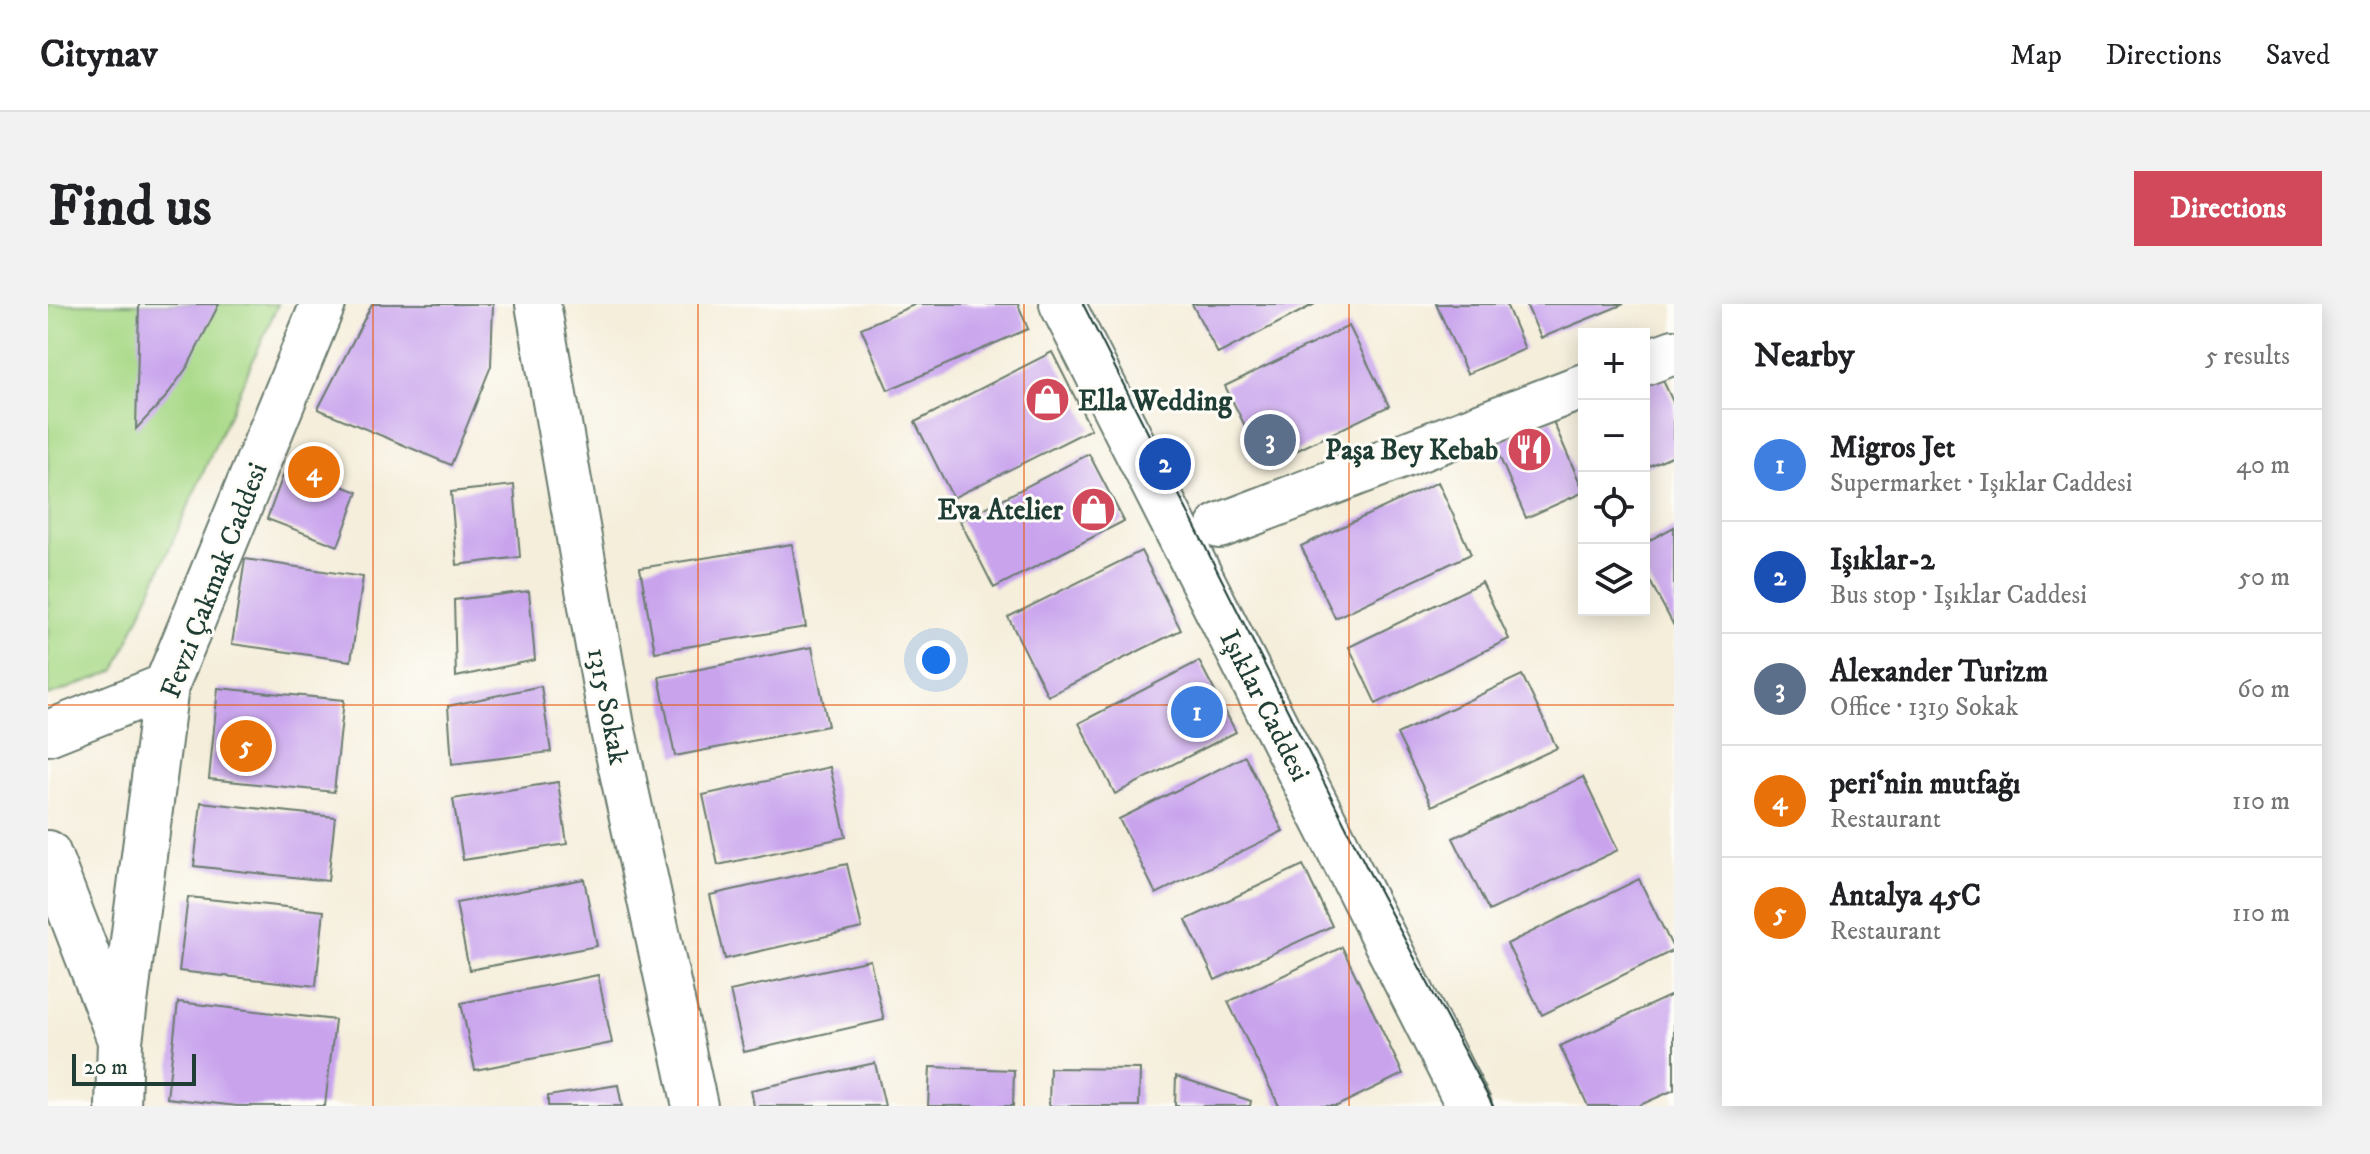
<!DOCTYPE html>
<meta charset="utf-8">
<style>
body{margin:0;font-family:"IM FELL DW Pica",serif;background:#f2f2f2;color:#202124}
.controls{position:absolute;right:24px;top:24px;display:grid;overflow:hidden;border-radius:0px;box-shadow:0 4px 20px #0003}
.controls button{width:72px;height:72px;display:grid;place-items:center;padding:0;border:0;border-bottom:2px solid #e0e0e0;background:#fff;color:#202124;font:40px sans-serif}
.scale{position:absolute;left:24px;bottom:20px;width:124px;box-sizing:border-box;padding-left:8px;border:4px solid #1f3d34;border-top:0;font-size:22px;line-height:28px;white-space:nowrap;color:#1f3d34;-webkit-text-stroke:6px #fdfcf7;paint-order:stroke}
.you{position:absolute;left:888px;top:356px;width:28px;height:28px;margin:-20px;border:6px solid #fff;border-radius:50%;background:#1a73e8;box-shadow:0 0 0 12px #1a73e833}
.badge{display:grid;place-items:center;width:52px;height:52px;border-radius:50%;background:#d1495b;color:#fff;font-size:26px;font-weight:700}
.pin{position:absolute;translate:-50% -50%;border:4px solid #fff;box-shadow:0 2px 8px #0006}
.list{margin:0;padding:0;list-style:none}
h2{display:flex;justify-content:space-between;align-items:center;height:104px;margin:0;padding:0 32px;font-size:34px}
h2 small{font-size:26px;font-weight:400;color:#757577}
.list li{display:grid;grid-template-columns:52px 1fr auto;gap:24px;align-items:center;box-sizing:border-box;height:112px;padding:0 32px;border-top:2px solid #e0e0e0}
.list b{display:block;font-size:30px;white-space:nowrap}
.list p{margin:0;font-size:26px;white-space:nowrap;color:#757577}
.list em{font-size:26px;font-style:normal;color:#757577}
.icon{flex:none;width:44px;height:44px;fill:none;stroke:currentColor;stroke-width:2;stroke-linecap:round;stroke-linejoin:round}
.map{position:relative;flex:none;width:1626px;height:802px;overflow:hidden;border-radius:0px}
header{display:flex;align-items:center;gap:48px;box-sizing:border-box;height:112px;padding:0 40px;background:#fff;border-bottom:2px solid #e0e0e0}
header strong{font-size:38px}
nav{display:flex;gap:44px;margin-inline-start:auto;font-size:28px}
.intro{display:flex;align-items:center;justify-content:space-between;box-sizing:border-box;height:192px;padding:0 48px}
h1{margin:0;font-size:56px}
.button{padding:20px 36px;border-radius:0px;background:#d1495b;color:#fff;font-size:28px;font-weight:700}
main{display:flex;gap:48px;padding:0 48px}
aside{flex:1;background:#fff;border-radius:0px;box-shadow:0 4px 20px #0003}
.map>svg:first-child{display:block}
</style>
<header>
<strong>Citynav</strong>
<nav><a>Map</a><a>Directions</a><a>Saved</a></nav>
</header>
<div class="intro"><h1>Find us</h1><a class="button">Directions</a></div>
<main>
<div class="map">
<svg width="1626" height="802" viewBox="0 0 1626 802">
<rect width="100%" height="100%" fill="#fdfcf7"/>
<filter id="ink" filterUnits="userSpaceOnUse"><feTurbulence type="fractalNoise" baseFrequency=".0125" numOctaves="2"/><feDisplacementMap in="SourceGraphic" scale="16" xChannelSelector="R" yChannelSelector="G"/><feConvolveMatrix kernelMatrix="1 2 1 2 8 2 1 2 1" color-interpolation-filters="sRGB"/></filter>
<filter id="wash" filterUnits="userSpaceOnUse"><feTurbulence type="fractalNoise" baseFrequency=".006" numOctaves="4" result="noise"/><feDisplacementMap in="SourceGraphic" scale="32" xChannelSelector="R" yChannelSelector="G"/><feGaussianBlur stdDeviation="1.8" result="paint"/><feColorMatrix in="noise" values="0 0 0 0 0 0 0 0 0 0 0 0 0 0 0 0 0 1.4 0 .05"/><feComposite in="paint" operator="in"/></filter>
<g filter="url(#wash)">
<rect width="100%" height="100%" fill="#f5eedb"/>
<path fill="#a8d987" stroke="#648b5e" stroke-width="2" d="M 0,0 L 230,0 L 67,367 L 0,392 Z"/>
<g id="blocks">
<path fill="#c9a4ed" d="M 91,0 L 171,0 L 140,62 L 117,94 L 88,125 Z
M 324,0 L 445,0 L 443,62 L 403,161 L 270,105 Z
M 868,0 L 970,0 L 980,25 L 840,86 L 813,24 Z
M 1144,0 L 1267,0 L 1170,50 Z
M 1388,0 L 1458,0 L 1477,45 L 1419,70 Z
M 1478,0 L 1576,0 L 1493,34 Z
M 1301,22 L 1341,102 L 1217,162 L 1177,82 Z
M 1004,48 L 1043,125 L 905,194 L 867,118 Z
M 1612,70 L 1626,100 L 1626,151 L 1596,164 L 1596,77 Z
M 1504,115 L 1536,188 L 1478,214 L 1446,140 Z
M 1041,150 L 1076,217 L 946,284 L 912,217 Z
M 239,161 L 310,188 L 290,242 L 219,215 Z
M 1390,178 L 1423,250 L 1287,314 L 1253,242 Z
M 466,181 L 472,253 L 409,261 L 403,188 Z
M 1626,223 L 1626,322 L 1596,266 L 1596,239 Z
M 744,240 L 758,323 L 607,348 L 592,264 Z
M 1093,247 L 1133,326 L 1000,392 L 960,313 Z
M 197,255 L 315,273 L 303,357 L 184,340 Z
M 1434,278 L 1461,335 L 1328,400 L 1301,343 Z
M 481,287 L 487,356 L 408,373 L 406,296 Z
M 764,343 L 780,422 L 627,452 L 611,373 Z
M 1151,357 L 1188,428 L 1067,490 L 1031,419 Z
M 1474,371 L 1509,444 L 1384,502 L 1349,430 Z
M 493,382 L 503,448 L 404,460 L 400,402 Z
M 170,384 L 296,396 L 286,488 L 161,475 Z
M 1197,452 L 1235,527 L 1108,590 L 1071,515 Z
M 782,463 L 798,533 L 670,561 L 655,491 Z
M 1535,473 L 1570,546 L 1441,607 L 1405,534 Z
M 510,478 L 519,540 L 415,556 L 405,495 Z
M 153,498 L 287,513 L 280,577 L 146,562 Z
M 799,560 L 814,624 L 677,655 L 662,591 Z
M 1255,561 L 1284,622 L 1167,676 L 1138,616 Z
M 536,575 L 549,642 L 421,666 L 408,599 Z
M 1591,575 L 1626,646 L 1494,711 L 1459,640 Z
M 140,593 L 276,607 L 268,682 L 131,667 Z
M 1294,643 L 1355,770 L 1289,802 L 1231,802 L 1180,698 Z
M 822,656 L 836,716 L 696,748 L 682,687 Z
M 550,671 L 564,739 L 427,766 L 413,699 Z
M 1626,690 L 1626,786 L 1590,802 L 1540,802 L 1512,742 Z
M 130,698 L 287,716 L 277,802 L 189,802 L 119,794 Z
M 827,759 L 837,802 L 706,802 L 703,786 Z
M 882,763 L 966,766 L 965,802 L 880,802 Z
M 1002,764 L 1092,765 L 1091,802 L 1001,802 Z
M 1128,772 L 1203,797 L 1202,802 L 1127,802 Z
M 570,781 L 574,802 L 500,802 L 500,792 Z"/>
</g>
</g>
<g filter="url(#ink)">
<use href="#blocks" fill-opacity="0" stroke="#6a7b6e" stroke-width="2"/>
<g fill="none" stroke-linecap="round" stroke-linejoin="round">
<defs>
<path id="minor" d="M 490,0 L 564,422 L 647,802
M 1596,59 L 1626,48
M 1171,222 L 1536,82
M 0,429 L 118,382
M 0,549 L 70,731
M 70,802 L 72,737 L 118,382 L 275,0"/>
<path id="tertiary" d="M 1014,0 L 1421,802"/>
</defs>
<use href="#minor" stroke="#6a7b6e" stroke-width="48"/>
<use href="#tertiary" stroke="#6a7b6e" stroke-width="48"/>
<use href="#minor" stroke="#fff" stroke-width="44"/>
<use href="#tertiary" stroke="#fff" stroke-width="44"/>
<path stroke="#1f3d34" stroke-width="2" d="M 1035,0 L 1320,566 L 1445,802"/>
</g>
</g>
<path fill="none" stroke="#e8590c" stroke-width="2" stroke-opacity="0.55" d="M 325,0 L 325,802M 650,0 L 650,802M 976,0 L 976,802M 1301,0 L 1301,802M 0,401 L 1626,401"/>
<defs>
<symbol id="shop-disc" viewBox="-11 -11 22 22"><circle r="9.5" fill="#d1495b" stroke="#fdfcf7"/><path d="M-5-2.5h2.3a2.7 3.5 0 0 1 5.4 0H5L5.5 6h-11ZM-1.5-2.5h3a1.5 2.3 0 0 0-3 0Z" fill="#fff"/></symbol>
<symbol id="restaurant-disc" viewBox="-11 -11 22 22"><circle r="9.5" fill="#d1495b" stroke="#fdfcf7"/><path d="M-5-6h1v4h1v-4h1v4h1v-4h1v5L-1.5 .5V6h-2V.5L-5-1ZM5-6V6H3V1.5H1.5Q1.5-4 5-6Z" fill="#fff"/></symbol>
</defs>
<g fill-rule="evenodd">
<use href="#shop-disc" x="974" y="70" width="51" height="51"/>
<use href="#restaurant-disc" x="1456" y="120" width="51" height="51"/>
<use href="#shop-disc" x="1020" y="180" width="51" height="51"/>
</g>
<g text-anchor="middle" stroke-width="6" stroke-linejoin="round" paint-order="stroke">
<g font-size="28" font-weight="bold" fill="#1f3d34" stroke="#fdfcf7" text-anchor="end">
<text x="1030" y="106" text-anchor="start">Ella Wedding</text>
<text x="1450" y="155">Paşa Bey Kebab</text>
<text x="1015" y="215">Eva Atelier</text>
</g>
<g font-size="28" fill="#1f3d34" stroke="#fdfcf7">
<text transform="translate(165 276) rotate(-69)" y="10">Fevzi Çakmak Caddesi</text>
<text transform="translate(1218 401) rotate(63)" y="10">Işıklar Caddesi</text>
<text transform="translate(561 402) rotate(79)" y="10">1315 Sokak</text>
</g>
</g>
</svg>
<div class="controls">
<button>+</button>
<button>−</button>
<button><svg class="icon" aria-label="locate" viewBox="0 0 24 24"><circle cx="12" cy="12" r="6"/><path d="M12 2v4M12 18v4M2 12h4M18 12h4"/></svg></button>
<button><svg class="icon" aria-label="layers" viewBox="0 0 24 24"><path d="M12 4l9 5-9 5-9-5zM3 14l9 5 9-5"/></svg></button>
</div>
<div class="scale">20 m</div>
<div class="you"></div>
<div class="pin badge" style="left:1149px;top:408px;background:#3f7fe0">1</div>
<div class="pin badge" style="left:1117px;top:160px;background:#1a4fb4">2</div>
<div class="pin badge" style="left:1222px;top:136px;background:#5c6f8a">3</div>
<div class="pin badge" style="left:266px;top:168px;background:#e8710a">4</div>
<div class="pin badge" style="left:198px;top:442px;background:#e8710a">5</div>
</div>
<aside>
<h2>Nearby<small>5 results</small></h2>
<ul class="list">
<li><span class="badge" style="background:#3f7fe0">1</span><div><b>Migros Jet</b><p>Supermarket · Işıklar Caddesi</p></div><em>40 m</em></li>
<li><span class="badge" style="background:#1a4fb4">2</span><div><b>Işıklar-2</b><p>Bus stop · Işıklar Caddesi</p></div><em>50 m</em></li>
<li><span class="badge" style="background:#5c6f8a">3</span><div><b>Alexander Turizm</b><p>Office · 1319 Sokak</p></div><em>60 m</em></li>
<li><span class="badge" style="background:#e8710a">4</span><div><b>peri‘nin mutfağı</b><p>Restaurant</p></div><em>110 m</em></li>
<li><span class="badge" style="background:#e8710a">5</span><div><b>Antalya 45C</b><p>Restaurant</p></div><em>110 m</em></li>
</ul>
</aside>
</main>
